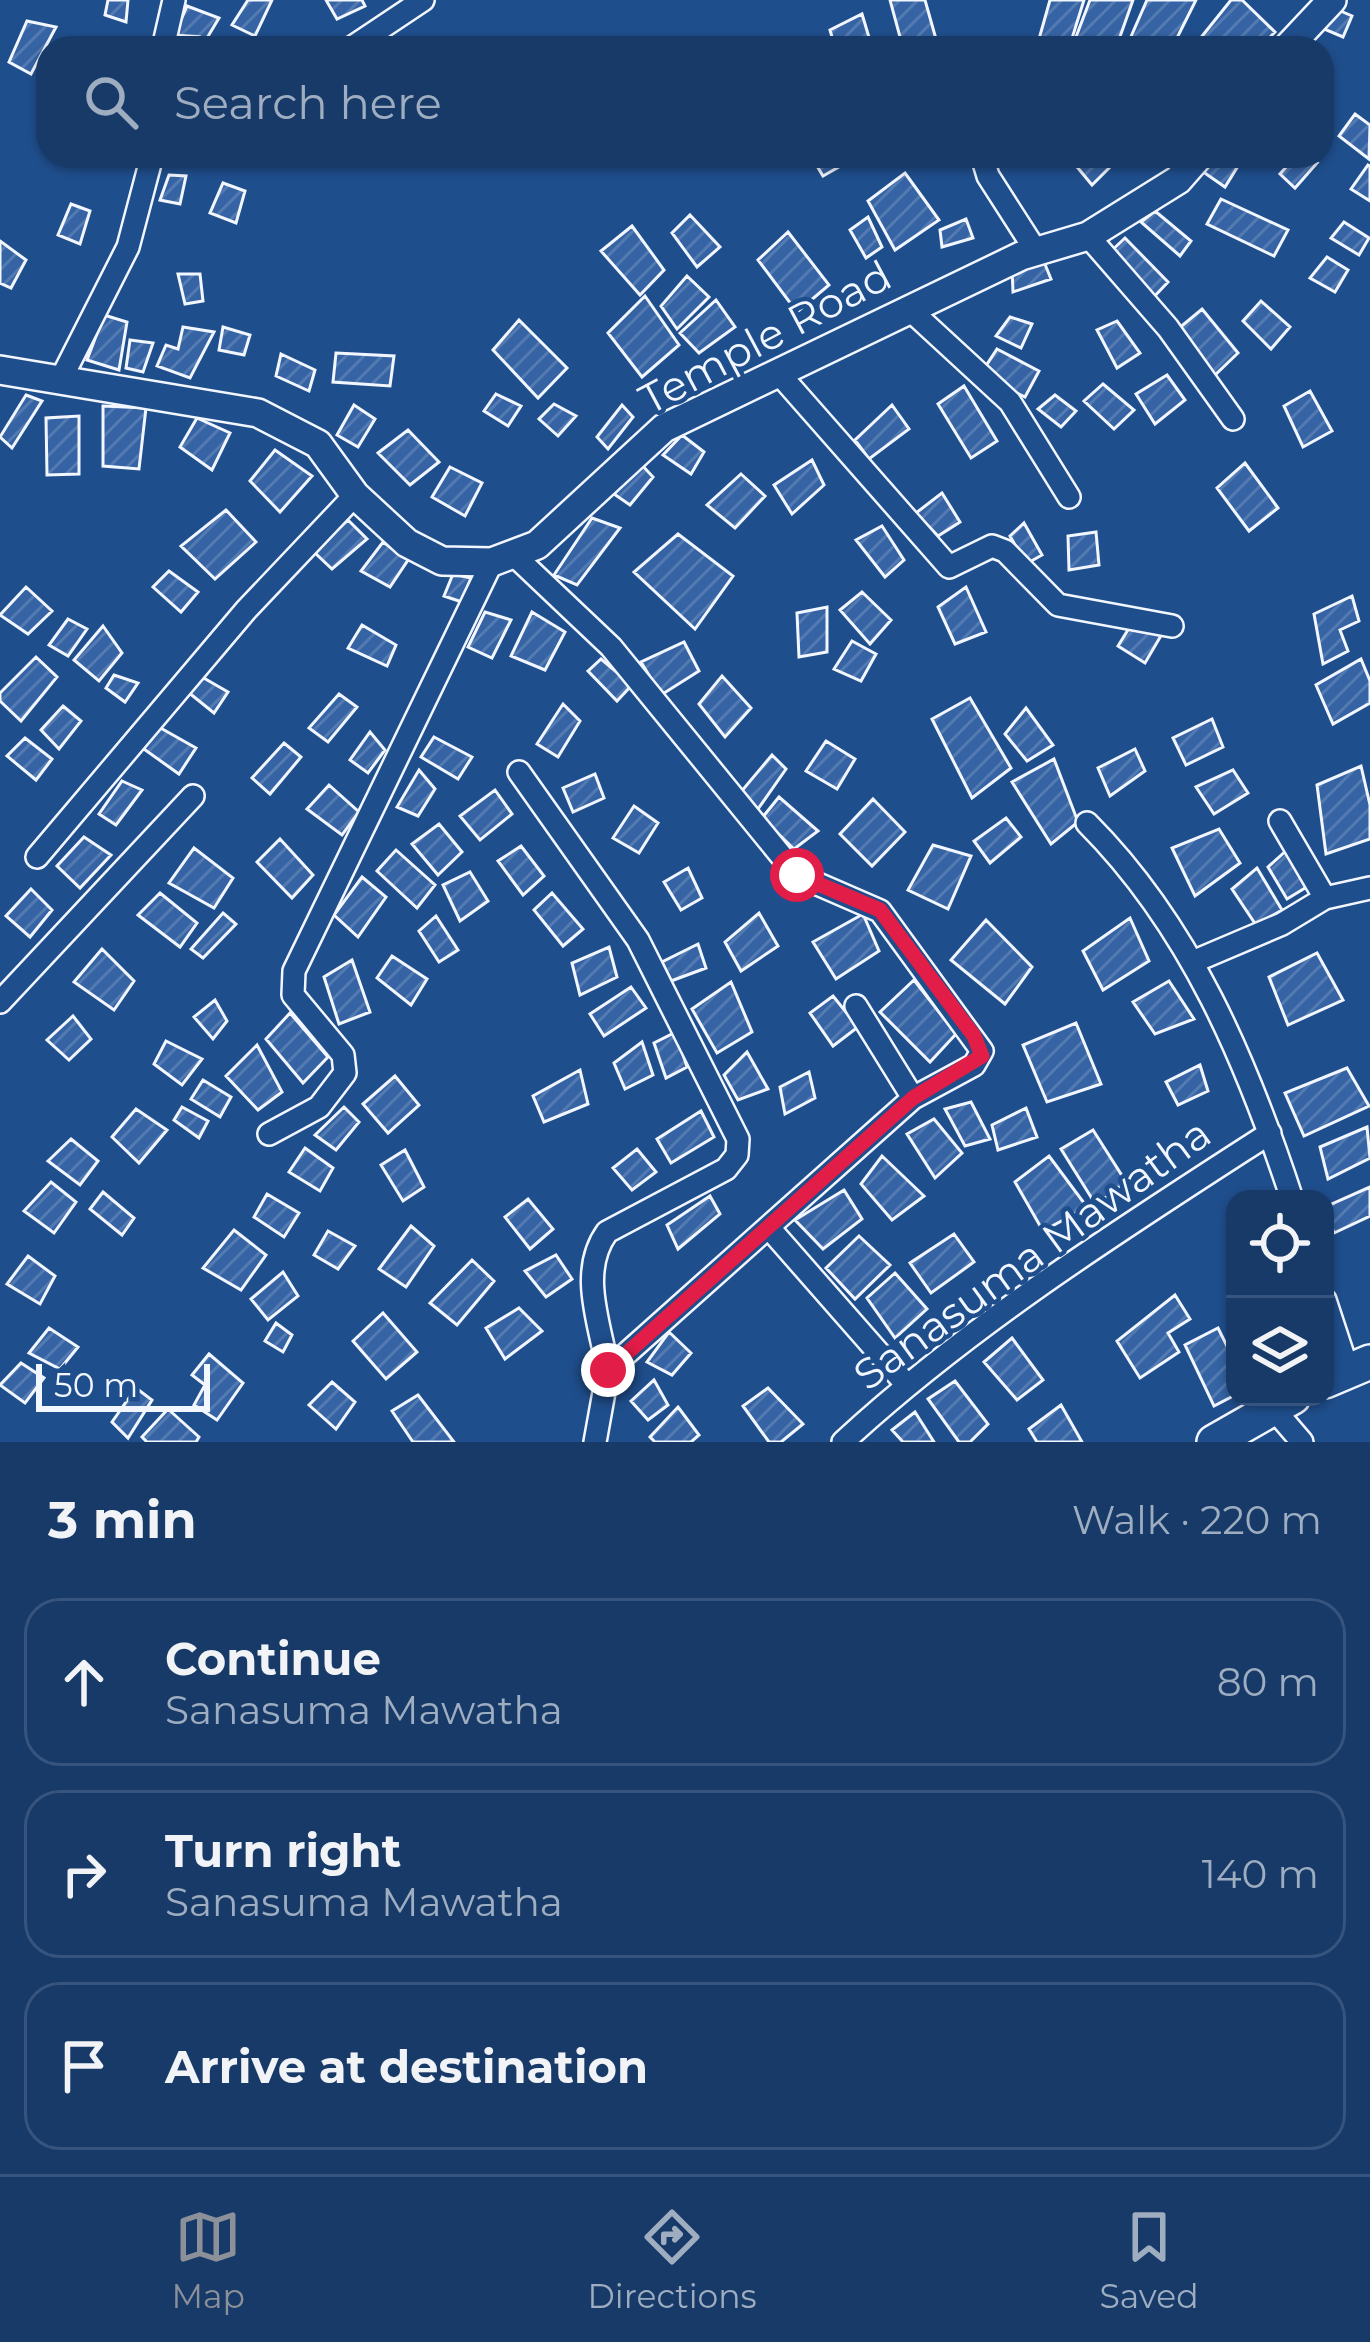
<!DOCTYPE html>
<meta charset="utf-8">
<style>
body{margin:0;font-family:Montserrat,sans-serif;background:#244571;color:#f1f3f6}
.controls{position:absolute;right:36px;bottom:36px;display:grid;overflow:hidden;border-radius:24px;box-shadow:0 3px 9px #0004}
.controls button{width:108px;height:108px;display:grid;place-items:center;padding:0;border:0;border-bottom:3px solid #36547d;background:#173a69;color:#f1f3f6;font:60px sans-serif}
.scale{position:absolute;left:36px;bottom:30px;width:174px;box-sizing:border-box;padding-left:12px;border:6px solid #f2f6ff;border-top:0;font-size:33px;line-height:42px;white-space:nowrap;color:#f2f6ff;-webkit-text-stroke:9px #1f4e8c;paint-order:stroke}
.stop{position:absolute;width:36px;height:36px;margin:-27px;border:9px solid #e11d48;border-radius:50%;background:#fff}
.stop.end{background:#e11d48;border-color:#fff;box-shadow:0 3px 12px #0008}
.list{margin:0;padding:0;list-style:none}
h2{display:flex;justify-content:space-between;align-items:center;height:156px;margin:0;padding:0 48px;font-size:51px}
h2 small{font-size:39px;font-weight:400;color:#9eadc0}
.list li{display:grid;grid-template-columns:78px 1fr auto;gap:36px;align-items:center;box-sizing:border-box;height:168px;margin:0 24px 24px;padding:0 24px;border:3px solid #36547d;border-radius:36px}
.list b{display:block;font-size:45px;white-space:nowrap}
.list p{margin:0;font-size:39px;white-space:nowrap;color:#9eadc0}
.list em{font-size:39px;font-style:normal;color:#9eadc0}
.icon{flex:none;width:66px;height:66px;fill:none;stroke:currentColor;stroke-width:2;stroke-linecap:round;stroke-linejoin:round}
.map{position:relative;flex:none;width:1370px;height:1442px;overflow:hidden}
.search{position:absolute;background:#173a69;box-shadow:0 3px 9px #0004;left:36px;right:36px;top:36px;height:132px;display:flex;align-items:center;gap:30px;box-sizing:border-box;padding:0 42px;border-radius:36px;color:#9eadc0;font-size:45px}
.sheet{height:732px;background:#173a69}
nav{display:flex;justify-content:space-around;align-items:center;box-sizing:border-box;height:168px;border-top:3px solid #36547d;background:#173a69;font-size:33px;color:#9eadc0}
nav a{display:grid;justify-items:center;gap:6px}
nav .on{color:#8c9099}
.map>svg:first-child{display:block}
</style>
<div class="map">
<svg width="1370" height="1442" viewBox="0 0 1370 1442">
<defs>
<pattern id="building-hatch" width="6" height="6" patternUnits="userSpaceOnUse" patternTransform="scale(3)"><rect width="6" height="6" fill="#3563a3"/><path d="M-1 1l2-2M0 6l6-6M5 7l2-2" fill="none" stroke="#537ab1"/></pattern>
</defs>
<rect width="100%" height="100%" fill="#1f4e8c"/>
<path fill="url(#building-hatch)" stroke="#f2f6ff" stroke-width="3" d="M 108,0 L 128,0 L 126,22 L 105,15 Z
M 248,0 L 272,0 L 255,36 L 232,25 Z
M 326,0 L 362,0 L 365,6 L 337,19 Z
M 890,0 L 925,0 L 936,39 L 903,48 Z
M 1050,0 L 1084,0 L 1069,48 L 1039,39 Z
M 1090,0 L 1133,0 L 1116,48 L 1076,37 Z
M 1147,0 L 1196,0 L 1172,48 L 1126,48 Z
M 1231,0 L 1242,0 L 1275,32 L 1259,48 L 1207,48 L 1199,40 Z
M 1327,5 L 1352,16 L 1343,37 L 1317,26 Z
M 187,6 L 219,18 L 204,43 L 175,34 Z
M 862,14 L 871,44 L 835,48 L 830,30 Z
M 27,21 L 56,27 L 31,74 L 9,62 Z
M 1355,114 L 1370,125 L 1369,159 L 1339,136 Z
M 811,156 L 858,156 L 823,176 Z
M 1068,156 L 1121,156 L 1092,185 Z
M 1210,156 L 1226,156 L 1238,166 L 1225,187 L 1199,169 Z
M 1296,156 L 1317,163 L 1295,188 L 1280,174 Z
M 1368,165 L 1370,166 L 1370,201 L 1351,189 Z
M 905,173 L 939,220 L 895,250 L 868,201 Z
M 169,175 L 186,176 L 180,204 L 160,200 Z
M 223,183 L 245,191 L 236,223 L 210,213 Z
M 1221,199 L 1288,230 L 1274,256 L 1207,224 Z
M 71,204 L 90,211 L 80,244 L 58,235 Z
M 1155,211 L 1191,241 L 1180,256 L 1141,222 Z
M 690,215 L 720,247 L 697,267 L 672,233 Z
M 868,217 L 882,247 L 866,258 L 850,230 Z
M 966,219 L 973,238 L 942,247 L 940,230 Z
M 1344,222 L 1369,238 L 1359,255 L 1331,238 Z
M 632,226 L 664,270 L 640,295 L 601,251 Z
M 788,232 L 829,285 L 797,312 L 758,260 Z
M 1125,238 L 1168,282 L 1150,301 L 1108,254 Z
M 0,241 L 26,260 L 11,288 L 0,283 Z
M 1042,257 L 1051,279 L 1013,292 L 1012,268 Z
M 1327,257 L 1348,270 L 1335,292 L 1310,278 Z
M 178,274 L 200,274 L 203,301 L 185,304 Z
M 687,276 L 709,297 L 677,329 L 661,306 Z
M 645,296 L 679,345 L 642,377 L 608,333 Z
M 716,300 L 735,327 L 699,353 L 680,333 Z
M 1261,301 L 1290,327 L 1271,349 L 1243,321 Z
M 1202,309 L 1238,353 L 1215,375 L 1178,329 Z
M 104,315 L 127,322 L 119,370 L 87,360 Z
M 1010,317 L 1032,324 L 1021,348 L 996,336 Z
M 519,320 L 567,368 L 538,398 L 493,350 Z
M 1117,321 L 1140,353 L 1117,368 L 1097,330 Z
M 183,327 L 214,332 L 190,378 L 157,366 L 166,345 L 178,349 Z
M 223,327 L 250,335 L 244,355 L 219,350 Z
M 130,340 L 153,343 L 143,372 L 126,368 Z
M 997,349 L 1039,371 L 1025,397 L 980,375 Z
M 336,353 L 394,356 L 390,386 L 333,382 Z
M 281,354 L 315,370 L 309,391 L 276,376 Z
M 1167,375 L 1185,400 L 1155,424 L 1136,394 Z
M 1103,384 L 1134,410 L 1114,429 L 1084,401 Z
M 964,386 L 997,441 L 971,458 L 938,404 Z
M 1310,391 L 1332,431 L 1303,447 L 1284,406 Z
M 496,394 L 521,406 L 508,426 L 484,411 Z
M 26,395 L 42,401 L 12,448 L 0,437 Z
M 1055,395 L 1076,411 L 1061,427 L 1038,409 Z
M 554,404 L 576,416 L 558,436 L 539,419 Z
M 354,405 L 375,419 L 358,447 L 337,435 Z
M 622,405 L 633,417 L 608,449 L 597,437 Z
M 892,405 L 909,429 L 869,459 L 855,440 Z
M 103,406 L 146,408 L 139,469 L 103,466 Z
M 79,416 L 79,474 L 47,475 L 46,418 Z
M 197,418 L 230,433 L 212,470 L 180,447 Z
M 408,430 L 439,462 L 410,485 L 378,453 Z
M 682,435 L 704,452 L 691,474 L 663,455 Z
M 275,450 L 312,476 L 280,512 L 250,481 Z
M 812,460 L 824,485 L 792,514 L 774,485 Z
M 640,463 L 653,477 L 630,505 L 614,494 Z
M 1245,463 L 1278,508 L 1249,531 L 1217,488 Z
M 450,467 L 482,483 L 465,516 L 432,497 Z
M 741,474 L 765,496 L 735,528 L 707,505 Z
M 942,493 L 960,522 L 938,536 L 916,513 Z
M 226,510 L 256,542 L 215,579 L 181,546 Z
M 592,518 L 620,528 L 577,585 L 554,575 Z
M 348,520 L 367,539 L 332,569 L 314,552 Z
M 1024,523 L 1042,555 L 1026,564 L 1010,536 Z
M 882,526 L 904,560 L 885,577 L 856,540 Z
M 1096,532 L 1099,565 L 1069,570 L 1068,536 Z
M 678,534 L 733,576 L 695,629 L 634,572 Z
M 383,542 L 408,560 L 390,587 L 361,571 Z
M 169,571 L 198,592 L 181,612 L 153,587 Z
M 453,574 L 471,578 L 462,602 L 444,596 Z
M 26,587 L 52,611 L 28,634 L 0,615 Z
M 966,587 L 986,632 L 955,644 L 938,607 Z
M 862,592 L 891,620 L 870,644 L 840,610 Z
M 1352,596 L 1359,621 L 1340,630 L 1348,651 L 1323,664 L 1314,614 Z
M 827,607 L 827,652 L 799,657 L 797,613 Z
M 485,612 L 511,620 L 492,658 L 468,647 Z
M 532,612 L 565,632 L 545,670 L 511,656 Z
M 68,619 L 87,629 L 68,656 L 49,645 Z
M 362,625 L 396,645 L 387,666 L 348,648 Z
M 1131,625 L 1162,634 L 1145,663 L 1118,646 Z
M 103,626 L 122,653 L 99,681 L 74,660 Z
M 852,641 L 876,654 L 861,681 L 834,669 Z
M 684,642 L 699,671 L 661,695 L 641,662 Z
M 36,657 L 57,677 L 21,721 L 0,701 L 0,693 Z
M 601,659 L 632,685 L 617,701 L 588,671 Z
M 1361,659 L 1370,681 L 1370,703 L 1333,724 L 1316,685 Z
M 114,675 L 138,683 L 125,702 L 106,688 Z
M 722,676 L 751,708 L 725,737 L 699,704 Z
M 202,677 L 228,692 L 214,713 L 188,692 Z
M 339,694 L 357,707 L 328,742 L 309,728 Z
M 970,698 L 1011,768 L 972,798 L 932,719 Z
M 563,704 L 580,721 L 558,757 L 537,744 Z
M 63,706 L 81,721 L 59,749 L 41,730 Z
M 1026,708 L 1053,745 L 1027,761 L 1005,734 Z
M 1212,719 L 1223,747 L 1186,765 L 1173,738 Z
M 157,726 L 196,748 L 179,774 L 141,747 Z
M 370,732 L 385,750 L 368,773 L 350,760 Z
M 434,737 L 472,757 L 458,779 L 421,757 Z
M 25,738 L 52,759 L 36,780 L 7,756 Z
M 826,741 L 855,759 L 837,789 L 806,771 Z
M 284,743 L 301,757 L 270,794 L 252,778 Z
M 1135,749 L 1145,771 L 1110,796 L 1098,768 Z
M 772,755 L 786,769 L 758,809 L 740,793 Z
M 1054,759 L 1078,822 L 1051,844 L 1012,782 Z
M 1361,766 L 1370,805 L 1370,839 L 1326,854 L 1317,785 Z
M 419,770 L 435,789 L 418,816 L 397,807 Z
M 1233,770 L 1248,793 L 1214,814 L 1196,787 Z
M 595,774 L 604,798 L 573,812 L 563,788 Z
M 122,781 L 142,790 L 116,825 L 99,814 Z
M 329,785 L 359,812 L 342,835 L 307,809 Z
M 495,790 L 512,814 L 480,840 L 460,816 Z
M 779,797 L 818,831 L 794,849 L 762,818 Z
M 873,799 L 905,832 L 872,866 L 840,834 Z
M 634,806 L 658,823 L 639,853 L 613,838 Z
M 1006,818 L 1021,837 L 990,863 L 974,841 Z
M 439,824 L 462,852 L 438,875 L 412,844 Z
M 1219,829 L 1240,863 L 1195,896 L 1172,848 Z
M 84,837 L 111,855 L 80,888 L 57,866 Z
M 280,839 L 313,875 L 292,898 L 257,862 Z
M 933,845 L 971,856 L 948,909 L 908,890 Z
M 521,846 L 544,876 L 523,895 L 498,861 Z
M 194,848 L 233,878 L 214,908 L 169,883 Z
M 1289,848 L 1310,885 L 1287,899 L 1268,867 Z
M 396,850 L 435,885 L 417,908 L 377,871 Z
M 688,868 L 702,898 L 681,910 L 664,882 Z
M 1257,868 L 1282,910 L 1256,925 L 1232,889 Z
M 470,872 L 488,901 L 460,921 L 443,885 Z
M 362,877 L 386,897 L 358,937 L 334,915 Z
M 31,889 L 52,910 L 30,937 L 6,916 Z
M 160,893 L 197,923 L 180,947 L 138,915 Z
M 552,893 L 583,929 L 563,946 L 534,910 Z
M 223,913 L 236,924 L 203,958 L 191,949 Z
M 759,913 L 778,946 L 741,971 L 725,942 Z
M 863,914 L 879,951 L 836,979 L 813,942 Z
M 436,916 L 458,950 L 439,962 L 419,931 Z
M 1130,918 L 1149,961 L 1103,990 L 1083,951 Z
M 986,920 L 1032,967 L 1005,1004 L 951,960 Z
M 698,944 L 706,968 L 671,981 L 662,962 Z
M 609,947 L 617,977 L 580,995 L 572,963 Z
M 102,949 L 134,981 L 114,1010 L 74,982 Z
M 1317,953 L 1343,1000 L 1288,1025 L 1269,977 Z
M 392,956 L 427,979 L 411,1005 L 377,978 Z
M 352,960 L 370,1012 L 339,1024 L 324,977 Z
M 914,980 L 956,1034 L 930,1062 L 880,1012 Z
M 1169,981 L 1194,1019 L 1155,1034 L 1133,1002 Z
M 731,982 L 752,1032 L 717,1053 L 692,1009 Z
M 631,987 L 646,1008 L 604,1036 L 590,1014 Z
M 833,996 L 858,1027 L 833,1046 L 810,1013 Z
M 215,1000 L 227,1021 L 213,1039 L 194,1017 Z
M 290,1013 L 328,1057 L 303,1083 L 266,1039 Z
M 73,1016 L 91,1039 L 69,1060 L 47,1040 Z
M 1076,1023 L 1101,1084 L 1047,1102 L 1023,1045 Z
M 676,1032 L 687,1067 L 666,1078 L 654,1043 Z
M 166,1041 L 202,1059 L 182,1085 L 154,1064 Z
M 642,1042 L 653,1075 L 625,1089 L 614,1063 Z
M 257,1045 L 282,1092 L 258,1110 L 226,1076 Z
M 747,1052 L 768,1089 L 738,1100 L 724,1075 Z
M 1200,1065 L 1208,1091 L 1178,1105 L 1166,1082 Z
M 1347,1068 L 1369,1106 L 1304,1136 L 1285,1093 Z
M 580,1070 L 588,1104 L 544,1122 L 533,1096 Z
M 809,1072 L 815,1098 L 785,1114 L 780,1087 Z
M 395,1076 L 419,1105 L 388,1133 L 363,1104 Z
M 203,1080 L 231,1097 L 220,1117 L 191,1099 Z
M 971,1102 L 990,1139 L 965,1146 L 945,1109 Z
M 182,1107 L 208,1121 L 199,1138 L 174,1120 Z
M 344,1107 L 359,1122 L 336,1150 L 315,1135 Z
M 1026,1108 L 1037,1137 L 998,1150 L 992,1125 Z
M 136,1109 L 167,1130 L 139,1163 L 112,1137 Z
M 701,1111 L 714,1137 L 671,1163 L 657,1139 Z
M 934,1119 L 962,1153 L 935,1178 L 907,1134 Z
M 1367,1127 L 1370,1158 L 1328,1179 L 1320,1147 Z
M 1093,1130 L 1126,1182 L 1096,1205 L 1061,1149 Z
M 71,1139 L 98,1161 L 80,1185 L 48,1161 Z
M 305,1148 L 333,1168 L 320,1191 L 289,1172 Z
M 637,1149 L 656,1172 L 632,1190 L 613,1168 Z
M 405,1150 L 424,1187 L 403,1201 L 381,1165 Z
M 882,1156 L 924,1196 L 892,1220 L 861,1184 Z
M 1049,1156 L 1087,1207 L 1043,1231 L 1015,1182 Z
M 51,1182 L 76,1202 L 54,1233 L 24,1211 Z
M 1370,1187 L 1370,1216 L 1334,1233 L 1325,1207 Z
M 844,1190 L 862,1219 L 823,1249 L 795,1220 Z
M 103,1192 L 134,1218 L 122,1235 L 90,1209 Z
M 267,1194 L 299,1213 L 284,1237 L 254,1217 Z
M 710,1196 L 720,1214 L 678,1249 L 667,1225 Z
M 528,1199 L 553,1229 L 530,1249 L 505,1217 Z
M 411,1226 L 434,1246 L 406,1287 L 379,1269 Z
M 234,1230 L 266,1255 L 241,1290 L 203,1268 Z
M 328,1231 L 355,1246 L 338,1269 L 314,1255 Z
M 954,1234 L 974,1262 L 931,1293 L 910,1263 Z
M 859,1236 L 890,1265 L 855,1299 L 826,1268 Z
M 556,1255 L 572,1279 L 546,1297 L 525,1271 Z
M 28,1256 L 55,1276 L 40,1304 L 7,1284 Z
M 472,1260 L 494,1281 L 457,1325 L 430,1303 Z
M 283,1272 L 298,1296 L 268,1320 L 251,1299 Z
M 895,1273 L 927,1309 L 895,1338 L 867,1298 Z
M 1175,1295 L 1190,1319 L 1168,1333 L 1179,1352 L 1140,1378 L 1117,1341 Z
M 519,1308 L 542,1331 L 505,1359 L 486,1328 Z
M 383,1313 L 417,1352 L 386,1379 L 353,1341 Z
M 276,1323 L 292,1335 L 283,1352 L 265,1341 Z
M 49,1328 L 78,1347 L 60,1369 L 29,1353 Z
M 1218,1328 L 1235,1362 L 1235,1395 L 1214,1406 L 1185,1345 Z
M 669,1332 L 691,1353 L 672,1375 L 647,1362 Z
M 1012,1338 L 1043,1380 L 1017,1400 L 984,1362 Z
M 209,1354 L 243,1383 L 217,1420 L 194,1405 L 205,1385 L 192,1375 Z
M 21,1363 L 44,1378 L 25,1403 L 0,1385 Z
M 654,1380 L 668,1405 L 648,1420 L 631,1401 Z
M 955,1381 L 988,1424 L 970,1442 L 959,1442 L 928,1399 Z
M 332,1382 L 355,1402 L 336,1429 L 309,1405 Z
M 136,1388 L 152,1400 L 128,1438 L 112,1422 Z
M 768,1388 L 803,1424 L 781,1442 L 769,1442 L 743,1406 Z
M 418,1395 L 454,1442 L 413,1442 L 392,1411 Z
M 1061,1405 L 1082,1442 L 1037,1442 L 1029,1429 Z
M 678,1407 L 699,1435 L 691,1442 L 655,1442 L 650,1437 Z
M 168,1409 L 199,1437 L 196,1442 L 147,1442 L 142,1437 Z
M 915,1412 L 934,1442 L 903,1442 L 892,1430 Z"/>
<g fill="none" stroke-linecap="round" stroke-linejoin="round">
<defs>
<path id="minor" d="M 163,46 L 197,48
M 163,48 L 174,0
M 351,48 L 423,0
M 982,156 L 988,176 L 1036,251
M 1088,236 L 1168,328 L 1233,419
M 908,308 L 1010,402 L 1069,497
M 781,376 L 949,567 L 992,546 L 1005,551 L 1058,605 L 1172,626
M 60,381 L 128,247 L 152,156
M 516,557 L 611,647 L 797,875 L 880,911 L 982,1051 L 974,1065 L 913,1098 L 608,1370 L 595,1442
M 519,772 L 638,940 L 738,1139 L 737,1155 L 726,1169 L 607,1232 C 578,1272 600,1324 608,1370
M 1087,823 C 1190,926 1247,1062 1292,1199
M 37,857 L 246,610 L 355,495
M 1325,898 L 1370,888
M 1195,961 L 1282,924 L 1325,898 L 1280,821
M 0,1002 L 193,796
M 856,1006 L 913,1098
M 269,1134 L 319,1107 L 345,1073 L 343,1055 L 293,995 L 294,971 L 492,562
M 770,1229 L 906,1384
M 1325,1300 L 1348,1370
M 1272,1407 L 1302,1442
M 843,1442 C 972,1323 1123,1228 1270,1133"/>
<path id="tertiary" d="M 1287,48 L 1332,0
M 0,370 L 258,413 L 318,444 L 355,495 L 407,543 L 442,561 L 492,562 L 537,545 L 664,428 L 1021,256 L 1088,236 L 1178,180 L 1199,156"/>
<path id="primary" d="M 1325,1381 L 1370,1362
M 1214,1442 L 1293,1397"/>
</defs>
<use href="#minor" stroke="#f2f6ff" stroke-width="26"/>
<use href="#tertiary" stroke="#f2f6ff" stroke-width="32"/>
<use href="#primary" stroke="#f2f6ff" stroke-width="38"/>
<use href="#minor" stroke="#1f4e8c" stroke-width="21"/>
<use href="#tertiary" stroke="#1f4e8c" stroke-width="27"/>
<use href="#primary" stroke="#1f4e8c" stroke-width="33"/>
</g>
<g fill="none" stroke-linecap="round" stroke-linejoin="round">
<path stroke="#e11d48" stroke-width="15" d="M 608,1370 L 913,1098 L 982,1056 L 974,1036 L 880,910 L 797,875"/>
</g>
<g text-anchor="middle" stroke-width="9" stroke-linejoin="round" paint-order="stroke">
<g font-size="42" fill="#f2f6ff" stroke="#1f4e8c">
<text transform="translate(765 337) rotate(-28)" y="15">Temple Road</text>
<text transform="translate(1032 1254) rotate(-36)" y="15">Sanasuma Mawatha</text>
</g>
</g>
</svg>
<div class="controls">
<button><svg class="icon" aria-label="locate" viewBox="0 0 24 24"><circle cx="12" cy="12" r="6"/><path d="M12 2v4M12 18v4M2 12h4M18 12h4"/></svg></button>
<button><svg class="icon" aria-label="layers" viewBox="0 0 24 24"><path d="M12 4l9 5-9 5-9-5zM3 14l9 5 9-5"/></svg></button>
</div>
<div class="scale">50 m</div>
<div class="stop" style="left:797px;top:875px"></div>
<div class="stop end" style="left:608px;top:1370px"></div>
<div class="search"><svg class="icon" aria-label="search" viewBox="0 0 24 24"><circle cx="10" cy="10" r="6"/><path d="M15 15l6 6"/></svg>Search here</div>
</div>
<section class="sheet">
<h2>3 min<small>Walk · 220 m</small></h2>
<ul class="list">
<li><svg class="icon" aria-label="ahead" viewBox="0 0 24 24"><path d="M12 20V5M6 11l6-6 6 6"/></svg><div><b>Continue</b><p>Sanasuma Mawatha</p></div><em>80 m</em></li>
<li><svg class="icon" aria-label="right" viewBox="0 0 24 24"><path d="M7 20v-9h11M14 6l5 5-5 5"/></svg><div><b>Turn right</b><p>Sanasuma Mawatha</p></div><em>140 m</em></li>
<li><svg class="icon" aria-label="arrive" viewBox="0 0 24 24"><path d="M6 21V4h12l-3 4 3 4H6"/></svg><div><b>Arrive at destination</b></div></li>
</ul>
</section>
<nav>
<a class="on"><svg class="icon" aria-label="map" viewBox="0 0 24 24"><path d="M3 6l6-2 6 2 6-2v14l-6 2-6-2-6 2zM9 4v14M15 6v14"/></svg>Map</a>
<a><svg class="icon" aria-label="directions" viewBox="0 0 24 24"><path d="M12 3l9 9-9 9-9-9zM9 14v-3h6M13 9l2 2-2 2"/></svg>Directions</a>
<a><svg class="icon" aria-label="saved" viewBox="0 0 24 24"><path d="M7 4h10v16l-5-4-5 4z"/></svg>Saved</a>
</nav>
